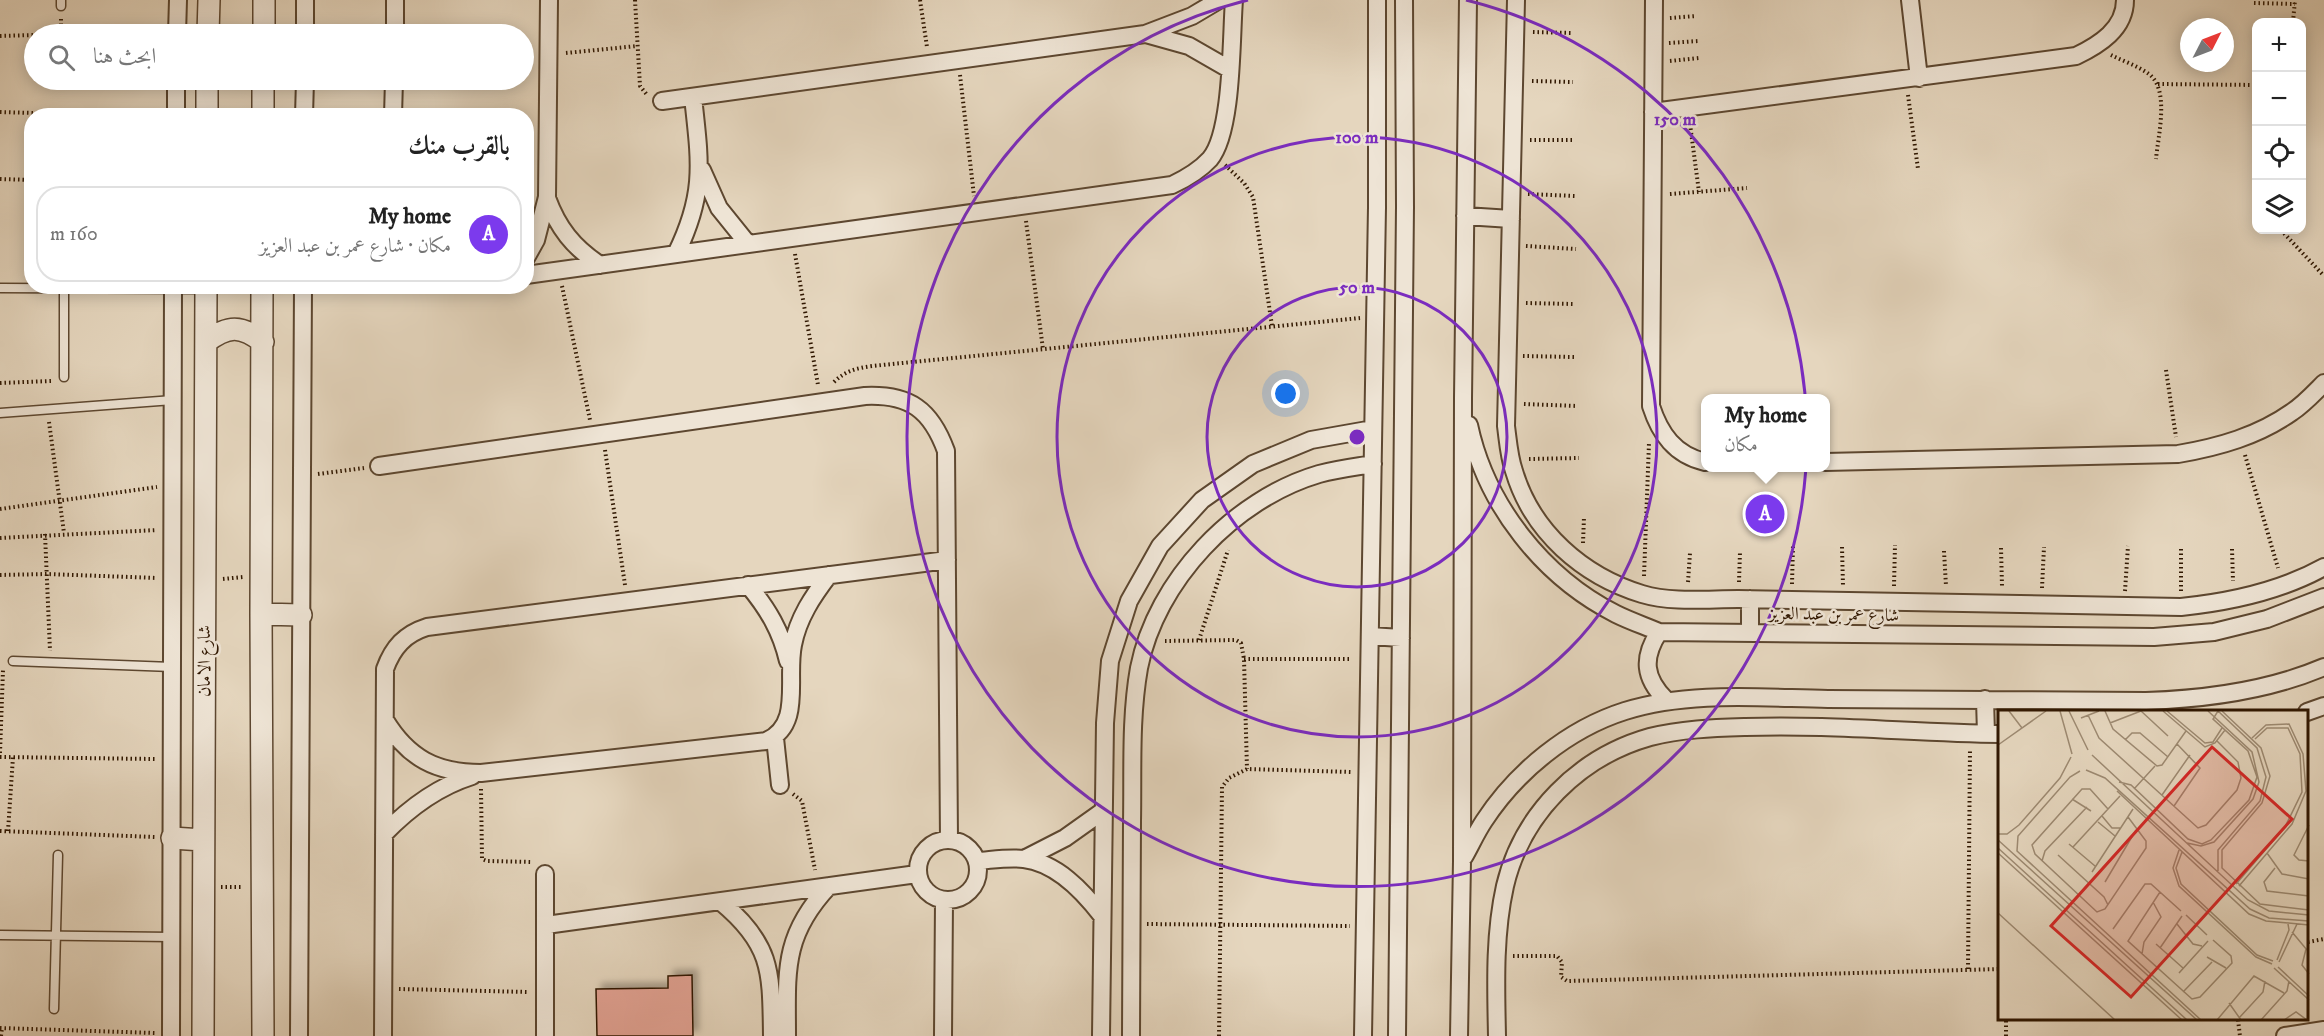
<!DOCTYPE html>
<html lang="ar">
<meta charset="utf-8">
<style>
body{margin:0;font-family:"IM FELL DW Pica",Amiri,serif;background:#f2f2f2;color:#222;direction:rtl}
.controls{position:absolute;right:18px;top:18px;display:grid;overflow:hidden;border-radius:12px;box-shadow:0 3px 15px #0003}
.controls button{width:54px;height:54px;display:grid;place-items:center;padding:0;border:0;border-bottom:2px solid #e0e0e0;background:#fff;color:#222;font:30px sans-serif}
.compass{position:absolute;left:2180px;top:18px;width:54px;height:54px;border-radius:50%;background:#fff;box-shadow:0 3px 15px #0003;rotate:48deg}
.you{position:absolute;left:1286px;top:394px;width:21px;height:21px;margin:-15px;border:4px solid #fff;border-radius:50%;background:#1a73e8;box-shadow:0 0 0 9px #1a73e833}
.badge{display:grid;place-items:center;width:39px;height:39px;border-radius:50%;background:#7c3aed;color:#fff;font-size:20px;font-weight:700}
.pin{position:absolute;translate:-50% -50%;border:3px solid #fff;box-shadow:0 2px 6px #0006}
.popup{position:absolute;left:1701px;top:394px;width:129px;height:78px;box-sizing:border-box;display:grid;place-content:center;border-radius:12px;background:#fff;filter:drop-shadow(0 2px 4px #0005);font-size:20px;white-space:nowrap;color:#767676}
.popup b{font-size:22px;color:#222}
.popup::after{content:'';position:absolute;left:50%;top:100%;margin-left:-12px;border:12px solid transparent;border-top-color:#fff}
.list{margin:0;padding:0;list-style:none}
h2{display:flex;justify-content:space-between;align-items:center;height:78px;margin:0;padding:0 24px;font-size:26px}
h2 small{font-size:20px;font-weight:400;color:#767676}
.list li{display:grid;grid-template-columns:39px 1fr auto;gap:18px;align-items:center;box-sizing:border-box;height:96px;margin:0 12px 12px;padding:0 12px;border:2px solid #e0e0e0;border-radius:24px}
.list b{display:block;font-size:22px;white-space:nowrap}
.list p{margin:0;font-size:20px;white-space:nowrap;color:#767676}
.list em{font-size:20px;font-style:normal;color:#767676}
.icon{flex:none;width:33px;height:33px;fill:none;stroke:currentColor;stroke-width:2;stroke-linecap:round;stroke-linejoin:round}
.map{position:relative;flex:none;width:2324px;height:1036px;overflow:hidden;direction:ltr}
.search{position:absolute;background:#fff;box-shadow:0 3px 15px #0003;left:24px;top:24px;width:510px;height:66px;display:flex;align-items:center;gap:15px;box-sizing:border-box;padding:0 21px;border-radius:33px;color:#767676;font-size:22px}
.panel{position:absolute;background:#fff;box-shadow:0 3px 15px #0003;left:24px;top:108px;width:510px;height:186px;border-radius:24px;direction:rtl}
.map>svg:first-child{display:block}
</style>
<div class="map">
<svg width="2324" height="1036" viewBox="0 0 2324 1036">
<defs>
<filter id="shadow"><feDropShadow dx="5.5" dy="-5.5" stdDeviation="3" flood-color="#0004"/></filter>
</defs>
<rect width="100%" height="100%" fill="#e5d6be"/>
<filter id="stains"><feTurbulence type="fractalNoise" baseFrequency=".00333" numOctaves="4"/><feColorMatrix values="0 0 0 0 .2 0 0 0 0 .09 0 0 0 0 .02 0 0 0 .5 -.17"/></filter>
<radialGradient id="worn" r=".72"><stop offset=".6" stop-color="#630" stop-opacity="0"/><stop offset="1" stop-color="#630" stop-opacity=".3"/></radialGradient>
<path fill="#e2a293" stroke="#301701" stroke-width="1.5" filter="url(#shadow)" d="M 1753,508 L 1773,508 L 1773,529 L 1754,529 Z
M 692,975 L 693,1036 L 597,1036 L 596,989 L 668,988 L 668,976 Z"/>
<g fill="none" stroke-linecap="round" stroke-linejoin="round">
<defs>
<path id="service" d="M 61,6 L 61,0
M 0,288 L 205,289
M 64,377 L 64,286
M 0,413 L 173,400
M 13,661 L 172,667
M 0,935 L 172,937
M 54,1009 L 58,855"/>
<path id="minor" d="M 1516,0 L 1506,426 C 1508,441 1509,457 1514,471 C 1532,532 1583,576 1642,594 C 1672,603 1707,599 1738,599 L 2181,607 C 2230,602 2281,591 2324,567
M 1654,0 L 1651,406 C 1660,434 1675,455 1705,462
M 1910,0 L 1919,78
M 177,34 L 178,0
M 305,34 L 305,0
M 395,34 L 395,0
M 1146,34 L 1189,46 L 1229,69
M 662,101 L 1145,34 L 1192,16 L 1219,0
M 1653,112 L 2076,56 C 2099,45 2125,29 2125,0
M 176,116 L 176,80
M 304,116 L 305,80
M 393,116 L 394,80
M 702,170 L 719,208 L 748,244
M 547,198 C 558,228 573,247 600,265
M 1465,216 L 1511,219
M 676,254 C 706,193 700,162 693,97
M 526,258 L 536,240 L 547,197 L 549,0
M 526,275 L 1172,185 C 1187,178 1199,171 1210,159 C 1233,132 1231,37 1234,0
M 1469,425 C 1486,505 1543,577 1616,614 C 1630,621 1645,626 1659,632 L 2154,637 L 2214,632 L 2267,619 L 2324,597
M 1825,462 L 2178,454 C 2219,447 2258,436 2292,412 C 2304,404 2314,393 2324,383
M 379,466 L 865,396 C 910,394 931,410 946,451 L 949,840
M 748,585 C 768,609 781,631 788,661
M 1659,632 C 1642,658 1644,678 1666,700
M 1750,633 L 1750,599
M 1370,636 L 1401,638
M 1985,699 L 1986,734
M 2307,712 L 2324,706
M 385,720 C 408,758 436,773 481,773 L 766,741 C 803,725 786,679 793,645 C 798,618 813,596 829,575
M 775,738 L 780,785
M 384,834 C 409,808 437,787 472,776
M918 870a30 30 0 1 1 60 0a30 30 0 1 1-60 0Z
M 1464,857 C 1471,845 1476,833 1484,821 C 1516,772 1568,729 1625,711 C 1689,691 1761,698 1828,699 C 1934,700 2040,700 2146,701 C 2207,699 2268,691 2324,667
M 1024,859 L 1065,838 L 1103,811
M 977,861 C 992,860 1009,857 1024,859 C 1057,863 1083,891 1102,916
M 721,902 C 773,945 771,973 772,1036
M 546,925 L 917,874
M 171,1036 L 173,286
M 299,1036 L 303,286
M 383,1036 L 385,669 C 393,647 405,634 427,627 L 947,560
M 545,1036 L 545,874
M 787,1036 C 787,972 782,936 829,886
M 943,1036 L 944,901
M 1101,1036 L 1105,723 L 1110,661 L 1129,601 L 1160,546 L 1202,500 L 1253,464 L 1311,440 L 1373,429
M 1131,1036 C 1131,965 1132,894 1132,822 C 1133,771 1130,719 1139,668 C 1156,581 1234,499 1319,474 C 1337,469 1355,467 1373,464
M 1363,1036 L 1377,207 L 1377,0
M 1397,1036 L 1405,206 L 1404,0
M 1459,1036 L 1462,861 L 1463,398 L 1468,0
M 1497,1036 C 1496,987 1494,935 1505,886 C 1522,814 1579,757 1650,737 C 1681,729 1714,728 1745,727 C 1830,724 1915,733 2000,734
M 2285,1036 L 2324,1030"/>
<path id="tertiary" d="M 208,34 L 209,0
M 264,34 L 264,0
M 207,116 L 207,80
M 263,116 L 263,80
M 262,286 L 261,614 L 263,1036
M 206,342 C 228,325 241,325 263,342
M 261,614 L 301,615
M 172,838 L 203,840
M 203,1036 L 206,286"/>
</defs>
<use href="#service" stroke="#5d4730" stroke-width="11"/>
<use href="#minor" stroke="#5d4730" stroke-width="20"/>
<use href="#tertiary" stroke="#5d4730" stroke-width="24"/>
<path stroke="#301701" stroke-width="4" stroke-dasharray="1.5 3" stroke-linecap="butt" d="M 635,0 L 640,86 L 648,96
M 920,0 L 927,47
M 2254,3 L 2295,4
M 1670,18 L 1696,16
M 2293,22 L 2295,0
M 1533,32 L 1571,33
M 61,34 L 61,18
M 109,34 L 160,34
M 0,36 L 34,35
M 1669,43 L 1698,41
M 566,53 L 637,46
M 2111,55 C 2123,61 2138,66 2149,74 C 2170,90 2158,136 2156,159
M 1670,61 L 1699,58
M 960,75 L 974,196
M 1532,81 L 1573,82
M 2158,84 L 2256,85
M 1908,95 L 1918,169
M 0,112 L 133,116
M 1690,124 L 1699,192
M 1530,140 L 1574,140
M 1225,165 L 1244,183 L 1253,197 L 1272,326
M 0,179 L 32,180
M 1528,194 L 1575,196
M 1670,194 L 1747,188
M 1026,221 L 1043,349
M 2281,230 L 2324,276
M 1526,246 L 1576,249
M 795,254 L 818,385
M 562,286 L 590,420
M 1526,303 L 1573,304
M 1523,356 L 1574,357
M 2166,370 L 2176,437
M 834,382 C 845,371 857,368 872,366 L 1360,318
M 0,383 L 51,381
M 1524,404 L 1577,406
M 49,422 L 64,533
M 605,450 L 625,585
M 2245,455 L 2278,568
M 1529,459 L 1579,458
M 318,474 L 364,468
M 0,509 L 157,487
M 45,534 L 50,651
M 0,538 L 157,530
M 1583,543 L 1584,517
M 1842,547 L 1843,586
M 2001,548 L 2002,586
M 2232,549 L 2233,581
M 1944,551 L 1946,586
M 0,575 L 47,574 L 157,578
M 1644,576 L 1649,443
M 223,579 L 243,577
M 1688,582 L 1690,553
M 1739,582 L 1740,552
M 1792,584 L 1793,546
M 1894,586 L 1895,545
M 2042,588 L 2044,547
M 2125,591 L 2128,546
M 2181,591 L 2181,549
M 1199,640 L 1228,550
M 1165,641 L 1236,640 L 1241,643 L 1244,659 L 1247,769
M 1244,659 L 1351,659
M 0,753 L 3,670
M 0,757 L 155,759
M 481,789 L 482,859 L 487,861 L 533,862
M 793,794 L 802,801 L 815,870
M 0,831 L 155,837
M 8,831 L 13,757
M 221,887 L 243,887
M 1147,924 L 1350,926
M 2308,942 L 2324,939
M 1513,956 L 1557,956 L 1562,962 L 1561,977 L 1567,981 L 2000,969
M 1968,969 L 1970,749
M 399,989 L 529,992
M 2238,1020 L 2240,1036
M 0,1028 L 155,1033
M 1,1036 L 2,1028
M 1219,1036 L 1222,787 L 1229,778 L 1247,769 L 1352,772
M 2006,1036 L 2006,1020"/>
<use href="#service" stroke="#eee4d5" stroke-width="8"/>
<use href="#minor" stroke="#eee4d5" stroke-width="16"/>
<use href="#tertiary" stroke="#eee4d5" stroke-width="21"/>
</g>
<g fill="none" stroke="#7b2cbf" stroke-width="3">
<circle cx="1357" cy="437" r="150"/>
<circle cx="1357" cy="437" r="300"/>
<path d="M1466 0A450 450 0 1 1 1248 0"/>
</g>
<g text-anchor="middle" stroke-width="5" stroke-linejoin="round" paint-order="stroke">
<g font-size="18" fill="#301701" stroke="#eee4d5">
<text transform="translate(1834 614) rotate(1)" y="6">شارع عمر بن عبد العزيز</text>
<text transform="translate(204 661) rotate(-90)" y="6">شارع الامان</text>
</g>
</g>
<g transform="translate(1998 710)">
<rect width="310" height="310" fill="#e5d6be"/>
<path fill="none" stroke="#9d8a72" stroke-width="1.5" d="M 11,1 L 24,18M 62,1 L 74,44M 71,1 L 90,40M 107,1 L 115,19 L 159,56 L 164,55 L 188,21M 143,1 L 170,26M 165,1 L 207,37 L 217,33 L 227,20M 169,1 L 207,33 L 215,32 L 224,18M 220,1 L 259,38 L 268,67 L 262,91 L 220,140 L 220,161M 224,1 L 263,38 L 272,66 L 264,93 L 224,140 L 224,158 L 262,194 L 311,200M 90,5 L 101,28 L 200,118 L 208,115 L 239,80 L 243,68 L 240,52 L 219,31M 83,8 L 101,1M 112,13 L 143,1M 127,30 L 134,23 L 142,23 L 170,47M 0,35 L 48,1M 94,45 L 250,190 L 271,201 L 311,205M 88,60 L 107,68 L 252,199 L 271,208 L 311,211M 82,61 L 72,67 L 20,126 L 19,141 L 203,310M 121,72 L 133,75 L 190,129 L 204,134 L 213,130 L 251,90 L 259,67 L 250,41 L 215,9 L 220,1M 136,79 L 157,56M 119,81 L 251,204 L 268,211 L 311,215M 164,85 L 192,45M 74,89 L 93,101M 176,96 L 202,58 L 179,34M 110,99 L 92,79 L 84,79 L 34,135 L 37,144 L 99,202 L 107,199 L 148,138 L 148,131 L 130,107M 104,106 L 114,118 L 122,118M 100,112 L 117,126M 311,115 L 296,145 L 301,150 L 311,151M 0,124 L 9,124 L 21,115 L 62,68 L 73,47M 0,130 L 199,310M 189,133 L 203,136 L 216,132 L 255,89 L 261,72 L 254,42 L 210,1M 71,134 L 97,156M 75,137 L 122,86M 0,138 L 189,310M 181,140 L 175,158 L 181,176 L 258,247 L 274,254M 184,142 L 178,158 L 183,174 L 259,245 L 275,251M 0,143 L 184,310M 269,143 L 284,164 L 311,169M 60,145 L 106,187 L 110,195M 44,151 L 47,141 L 89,97M 277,158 L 266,172 L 269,181 L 311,186M 94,162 L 135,99M 107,172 L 138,120M 238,174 L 287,117 L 304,82 L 302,44 L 290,18 L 269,18 L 257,29M 241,176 L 294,114 L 308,81 L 305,44 L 291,14 L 268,15 L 254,28M 162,182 L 130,231 L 194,289 L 202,287 L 234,253 L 233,246 L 215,230M 0,203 L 117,310M 188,205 L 209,225M 179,214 L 195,234 L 204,236M 115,219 L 147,174 L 153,174 L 183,201M 294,222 L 309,240M 158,234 L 185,258M 162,238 L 184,206M 308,239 L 304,255 L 311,264M 144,244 L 146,232 L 163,207 L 155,192M 209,247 L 228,258M 279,250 L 291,220 L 290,214M 281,252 L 299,214M 280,257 L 311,286M 276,258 L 311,290M 181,263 L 210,231M 185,282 L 214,252M 231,293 L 243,310M 241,308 L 265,282 L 267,271M 219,310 L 256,266 L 286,283M 263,310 L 289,281 L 291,271M 286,310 L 298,302 L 309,310"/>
<path fill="#d62828" fill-opacity="0.15" stroke="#d62828" stroke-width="3" d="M 214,37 L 294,109 L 133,287 L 53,216 Z"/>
<rect width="310" height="310" fill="none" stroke="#301701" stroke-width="3"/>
</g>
<circle cx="1357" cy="437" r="9" fill="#7b2cbf" stroke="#eee4d5" stroke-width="3"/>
<g font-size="18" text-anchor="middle" font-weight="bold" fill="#7b2cbf" stroke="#eee4d5" stroke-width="5" stroke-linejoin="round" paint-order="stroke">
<text x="1675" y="125">150 m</text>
<text x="1357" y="143">100 m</text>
<text x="1357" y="293">50 m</text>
</g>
<rect width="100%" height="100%" filter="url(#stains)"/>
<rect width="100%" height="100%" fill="url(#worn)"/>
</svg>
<div class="controls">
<button>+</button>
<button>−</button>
<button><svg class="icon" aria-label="locate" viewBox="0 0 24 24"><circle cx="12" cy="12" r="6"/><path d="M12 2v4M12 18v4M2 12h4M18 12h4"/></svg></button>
<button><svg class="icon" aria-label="layers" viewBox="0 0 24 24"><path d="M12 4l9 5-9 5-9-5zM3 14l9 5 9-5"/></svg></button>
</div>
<svg class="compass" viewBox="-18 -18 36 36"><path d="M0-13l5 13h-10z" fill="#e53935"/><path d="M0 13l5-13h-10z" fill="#767676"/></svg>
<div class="you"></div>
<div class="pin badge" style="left:1765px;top:514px">A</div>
<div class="popup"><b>My home</b>مكان</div>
<div class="search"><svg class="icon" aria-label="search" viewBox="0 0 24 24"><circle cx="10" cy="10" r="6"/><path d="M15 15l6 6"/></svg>ابحث هنا</div>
<section class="panel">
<h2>بالقرب منك<small></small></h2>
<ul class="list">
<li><span class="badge">A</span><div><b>My home</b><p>مكان · شارع عمر بن عبد العزيز</p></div><em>160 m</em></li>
</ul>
</section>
</div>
